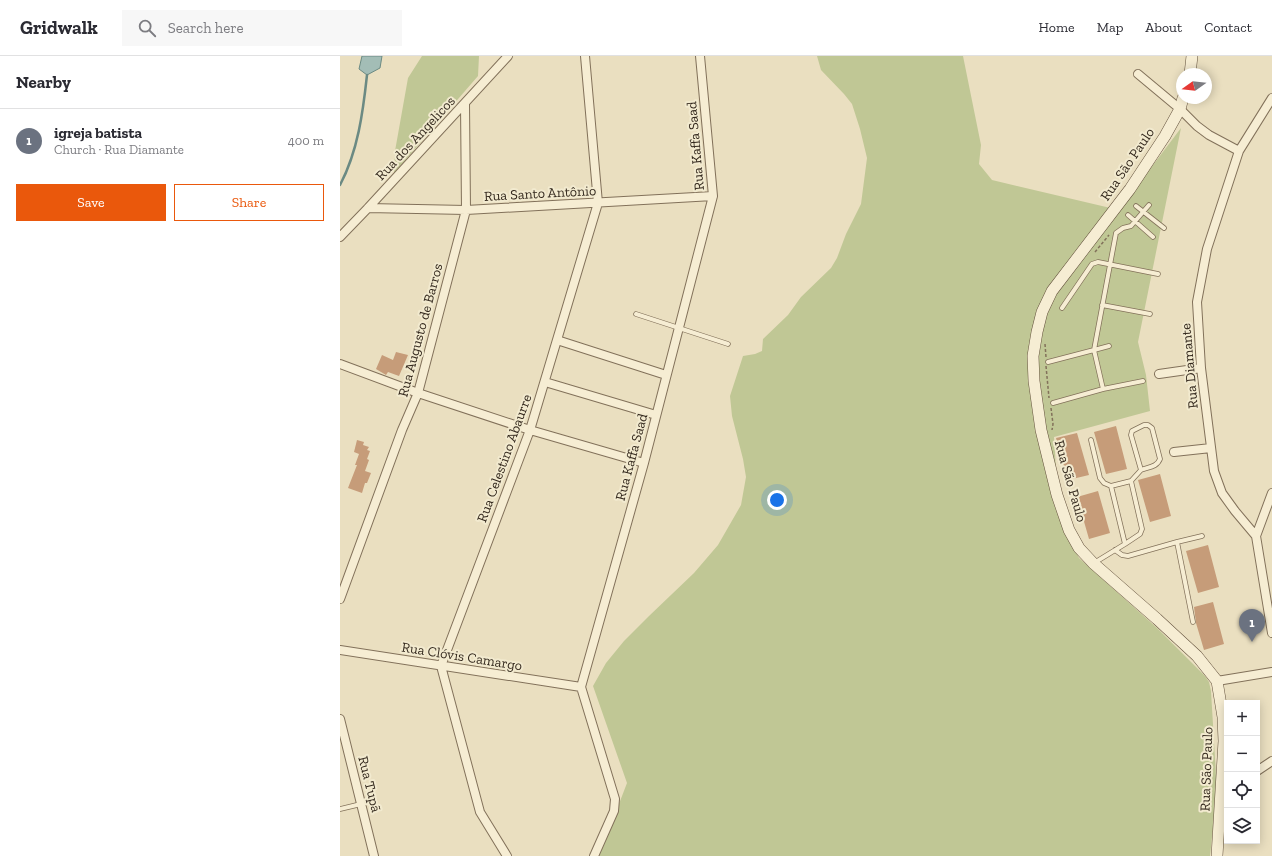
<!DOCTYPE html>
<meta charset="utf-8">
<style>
body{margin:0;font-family:"Zilla Slab",serif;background:#f7f7f7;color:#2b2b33}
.controls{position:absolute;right:12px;bottom:12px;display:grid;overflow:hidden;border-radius:0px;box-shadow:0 2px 10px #0003}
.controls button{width:36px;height:36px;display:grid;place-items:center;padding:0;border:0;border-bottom:1px solid #e1e1e2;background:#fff;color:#2b2b33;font:20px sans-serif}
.compass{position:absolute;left:836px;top:12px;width:36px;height:36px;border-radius:50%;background:#fff;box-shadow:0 2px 10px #0003;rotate:255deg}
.you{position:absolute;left:437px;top:444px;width:14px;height:14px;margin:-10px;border:3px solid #fff;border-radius:50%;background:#1a73e8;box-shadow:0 0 0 6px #1a73e833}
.badge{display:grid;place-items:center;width:26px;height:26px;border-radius:50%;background:#ea580c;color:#fff;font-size:13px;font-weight:700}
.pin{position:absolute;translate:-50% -33px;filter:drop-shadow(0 1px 2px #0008)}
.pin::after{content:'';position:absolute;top:21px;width:14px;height:12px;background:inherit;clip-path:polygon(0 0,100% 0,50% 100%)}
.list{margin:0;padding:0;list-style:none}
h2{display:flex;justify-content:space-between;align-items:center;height:52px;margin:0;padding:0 16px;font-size:17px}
h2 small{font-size:13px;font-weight:400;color:#7c7c81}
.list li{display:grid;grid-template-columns:26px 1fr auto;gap:12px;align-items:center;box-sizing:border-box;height:64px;padding:0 16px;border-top:1px solid #e1e1e2}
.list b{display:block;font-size:15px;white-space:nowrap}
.list p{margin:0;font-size:13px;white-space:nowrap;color:#7c7c81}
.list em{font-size:13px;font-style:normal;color:#7c7c81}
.actions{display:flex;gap:8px;padding:12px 16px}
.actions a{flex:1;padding:9px 0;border:1px solid #ea580c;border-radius:0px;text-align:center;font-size:14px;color:#ea580c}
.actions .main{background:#ea580c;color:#fff}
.icon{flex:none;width:22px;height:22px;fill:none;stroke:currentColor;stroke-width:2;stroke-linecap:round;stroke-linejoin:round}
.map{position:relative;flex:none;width:932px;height:800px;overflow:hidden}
header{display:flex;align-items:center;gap:24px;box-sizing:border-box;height:56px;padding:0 20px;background:#fff;border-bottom:1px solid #e1e1e2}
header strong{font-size:19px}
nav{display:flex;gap:22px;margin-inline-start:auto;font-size:14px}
.search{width:280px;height:36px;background:#f7f7f7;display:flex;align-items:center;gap:10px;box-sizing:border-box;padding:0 14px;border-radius:0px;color:#7c7c81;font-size:15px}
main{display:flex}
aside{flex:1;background:#fff}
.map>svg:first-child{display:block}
</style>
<header>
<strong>Gridwalk</strong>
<div class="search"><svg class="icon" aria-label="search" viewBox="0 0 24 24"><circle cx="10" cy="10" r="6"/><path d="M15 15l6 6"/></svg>Search here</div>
<nav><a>Home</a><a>Map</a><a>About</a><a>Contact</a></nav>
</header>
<main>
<aside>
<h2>Nearby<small></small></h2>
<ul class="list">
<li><span class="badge" style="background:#6b7280">1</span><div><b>igreja batista</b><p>Church · Rua Diamante</p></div><em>400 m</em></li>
</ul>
<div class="actions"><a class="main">Save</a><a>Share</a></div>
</aside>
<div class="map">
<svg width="932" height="800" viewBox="0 0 932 800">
<rect width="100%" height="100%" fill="#eadfc0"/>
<path fill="#c0c795" d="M 82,0 L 139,0 L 138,20 L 54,117 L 55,95 L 68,22 Z
M 477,0 L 623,0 L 641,89 L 639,108 L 652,124 L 779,154 L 841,72 L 798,286 L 806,319 L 810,355 L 714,381 L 719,460 L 739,502 L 817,572 L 865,620 L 869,626 L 871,635 L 877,736 L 870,800 L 259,800 L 287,727 L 253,630 L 266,607 L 284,585 L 309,560 L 354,517 L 378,489 L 401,449 L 406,421 L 403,403 L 392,360 L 390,340 L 403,300 L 415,298 L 422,295 L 423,283 L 448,259 L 461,241 L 491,212 L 497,202 L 506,178 L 521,148 L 527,102 L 520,73 L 512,48 L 504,38 L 481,14 Z"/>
<path fill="#a3bdb6" stroke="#6b8a83" d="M 22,0 L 42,0 L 40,12 L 27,19 L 19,13 Z"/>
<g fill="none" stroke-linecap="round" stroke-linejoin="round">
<path stroke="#6b8a83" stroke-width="2.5" d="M 0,129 C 18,95 23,56 27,19"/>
</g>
<path fill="#c69c79" d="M 56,296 L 68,299 L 59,320 L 48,316 L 46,319 L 36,313 L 42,299 L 53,304 Z
M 776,370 L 787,413 L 766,418 L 754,376 Z
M 737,377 L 749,419 L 728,424 L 716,382 Z
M 17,384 L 24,386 L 23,389 L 29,391 L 27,394 L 30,395 L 27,403 L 29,404 L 25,415 L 31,417 L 27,427 L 25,427 L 22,437 L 8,432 L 17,409 L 15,409 L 19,398 L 14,396 Z
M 820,418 L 831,460 L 810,466 L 798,424 Z
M 758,435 L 770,477 L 749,483 L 737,441 Z
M 868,489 L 879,531 L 858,537 L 846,495 Z
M 873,546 L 884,588 L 864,594 L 856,567 L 854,551 Z"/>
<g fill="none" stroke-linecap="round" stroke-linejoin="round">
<defs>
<path id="lane" d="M 796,150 L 824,172
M 788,159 L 813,181
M 762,249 L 810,258
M 722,252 L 752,208 L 758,206 L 818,218
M 296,258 L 388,288
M 708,306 L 754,294 L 776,177 L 783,172 L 791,170 L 809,149
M 763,333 L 803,325
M 713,347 L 763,333 L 754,294 L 769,290
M 804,369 L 808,369 L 812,372 L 820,403 C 817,411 809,411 801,414 L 791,379 L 792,375 Z
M 751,384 L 760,422 L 764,427 L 771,430 L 785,488 L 754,507
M 791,425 L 801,414
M 771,430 L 791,425 L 802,473 L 800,478 L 785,488
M 837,486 L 862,480
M 775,494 L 782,499 L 788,500 L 837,486 L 853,566
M 0,753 L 21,748"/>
<path id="street" d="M 798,18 L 840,53 L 857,70 L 869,79 L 899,95
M 932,42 L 899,95 L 867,193 L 857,246 L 861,312 L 874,415 L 882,437 L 895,455 L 916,480 L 932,577
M 28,152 L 126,154 L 373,140
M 0,181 L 28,152 L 168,0
M 217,284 L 326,319
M 0,308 L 78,337 L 190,374 L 304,407
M 819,318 L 861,312
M 205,326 L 316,359
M 834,396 L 871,392
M 916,480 L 932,437
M 0,543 L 62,374 L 78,337 L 126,154 L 125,48
M 0,594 L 241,631
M 877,625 L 932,616
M 0,663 L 34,800
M 917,715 L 932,705
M 167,800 L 140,756 L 101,610 L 190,374 L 258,147 L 245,0
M 254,800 L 274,755 L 275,743 L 241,631 L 304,407 L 373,140 L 360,0"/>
<path id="secondary" d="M 850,18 L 852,0
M 843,42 L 840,53 L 825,80 L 790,133 L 712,235 L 702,256 L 697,276 L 693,300 L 694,325 L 701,374 L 717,439 L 729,474 L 739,492 L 753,507 L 817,563 L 857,600 L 877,625 L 883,661 L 884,685 L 877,800"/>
</defs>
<use href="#lane" stroke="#82715a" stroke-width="5.5"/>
<use href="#street" stroke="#82715a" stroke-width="10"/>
<use href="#secondary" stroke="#64523d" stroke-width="12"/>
<path stroke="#82715a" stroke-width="1.5" stroke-dasharray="3 2" stroke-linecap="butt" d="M 755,196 L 769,179
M 705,288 L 706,301
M 706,310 L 709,342
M 711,352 L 713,368 L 712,374"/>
<use href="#lane" stroke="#f6edd3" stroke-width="4"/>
<use href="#street" stroke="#f6edd3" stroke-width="8"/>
<use href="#secondary" stroke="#f6edd3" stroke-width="11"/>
</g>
<g text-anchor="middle" stroke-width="4" stroke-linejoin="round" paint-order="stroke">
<g font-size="14" fill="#33281d" stroke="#f2eacf">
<text transform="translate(75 82) rotate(-47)" y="5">Rua dos Angelicos</text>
<text transform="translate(355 90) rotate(-95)" y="5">Rua Kaffa Saad</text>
<text transform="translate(787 108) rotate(-56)" y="5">Rua São Paulo</text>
<text transform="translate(200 137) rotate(-3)" y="5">Rua Santo Antônio</text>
<text transform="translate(80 274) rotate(-75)" y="5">Rua Augusto de Barros</text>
<text transform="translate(849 310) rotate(-95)" y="5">Rua Diamante</text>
<text transform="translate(291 401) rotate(-75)" y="5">Rua Kaffa Saad</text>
<text transform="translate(164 402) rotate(-70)" y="5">Rua Celestino Abaurre</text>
<text transform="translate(731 425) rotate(74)" y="5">Rua São Paulo</text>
<text transform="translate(122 600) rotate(9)" y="5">Rua Clóvis Camargo</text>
<text transform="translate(866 713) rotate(-88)" y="5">Rua São Paulo</text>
<text transform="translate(30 728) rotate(76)" y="5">Rua Tupã</text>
</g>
</g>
</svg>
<div class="controls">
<button>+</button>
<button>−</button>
<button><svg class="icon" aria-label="locate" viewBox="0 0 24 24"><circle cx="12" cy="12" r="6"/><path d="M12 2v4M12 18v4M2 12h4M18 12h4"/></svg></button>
<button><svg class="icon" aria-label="layers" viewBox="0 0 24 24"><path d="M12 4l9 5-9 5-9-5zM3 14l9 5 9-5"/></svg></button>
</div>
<svg class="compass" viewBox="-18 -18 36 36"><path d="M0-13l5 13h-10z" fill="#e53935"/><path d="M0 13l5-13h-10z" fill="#7c7c81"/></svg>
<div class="you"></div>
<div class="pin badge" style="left:912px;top:586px;background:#6b7280">1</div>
</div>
</main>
